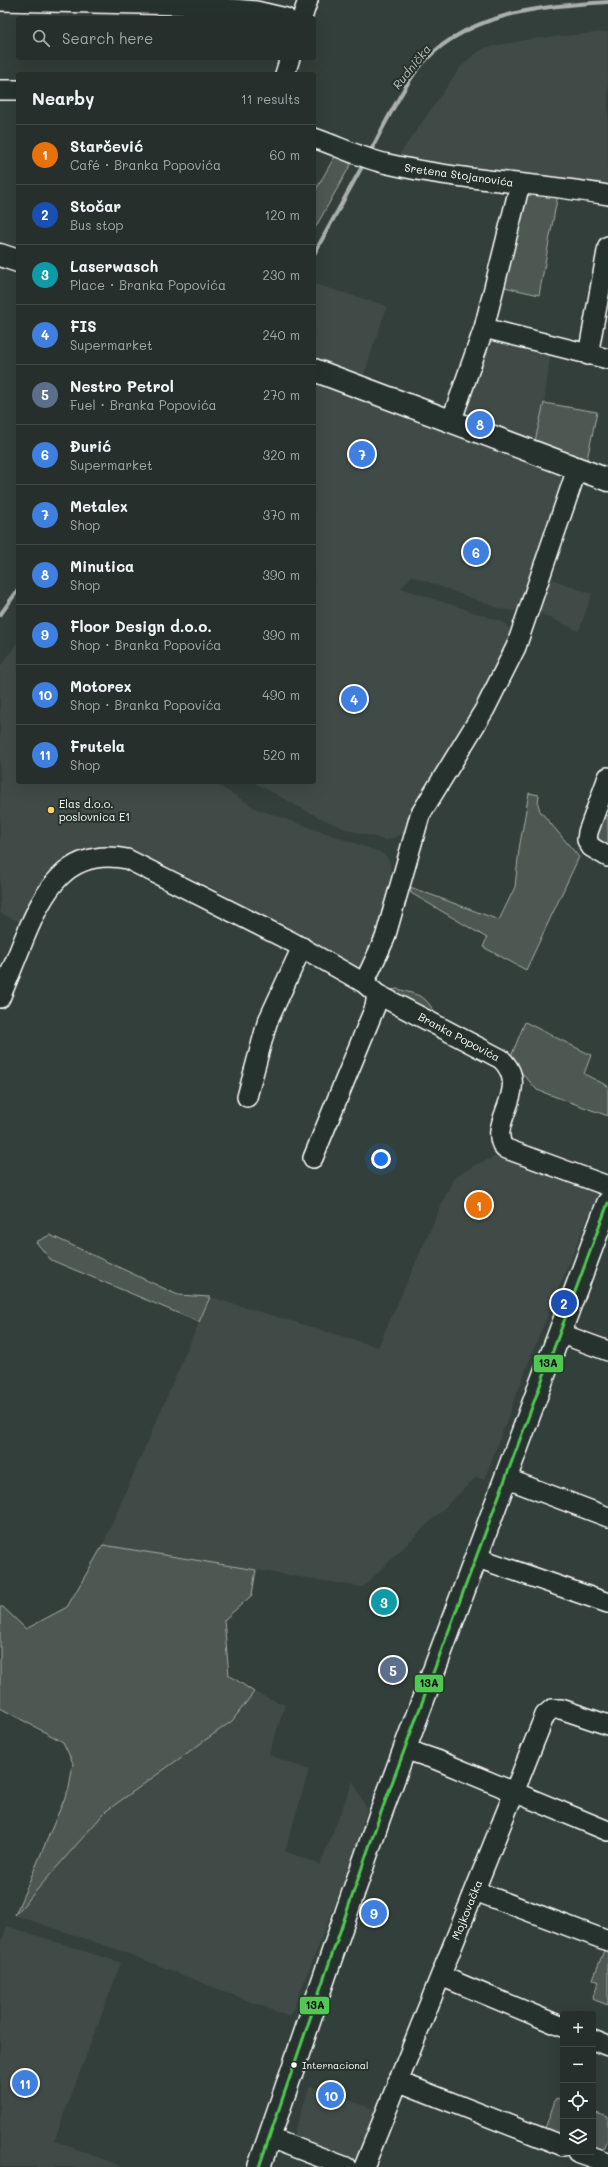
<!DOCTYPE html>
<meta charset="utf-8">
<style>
body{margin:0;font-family:Mali,sans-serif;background:#2e3734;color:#f1f3f6}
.controls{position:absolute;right:12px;bottom:12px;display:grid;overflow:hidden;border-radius:4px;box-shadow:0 4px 16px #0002}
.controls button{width:36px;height:36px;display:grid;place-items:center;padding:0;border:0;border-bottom:1px solid #424a48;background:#262f2c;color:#f1f3f6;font:20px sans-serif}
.you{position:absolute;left:381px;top:1159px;width:14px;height:14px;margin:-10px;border:3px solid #fff;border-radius:50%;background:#1a73e8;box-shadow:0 0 0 6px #1a73e833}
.badge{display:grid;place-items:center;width:26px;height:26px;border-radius:50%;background:#ffd166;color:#fff;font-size:13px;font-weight:700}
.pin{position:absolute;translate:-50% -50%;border:2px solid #fff;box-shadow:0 1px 4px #0006}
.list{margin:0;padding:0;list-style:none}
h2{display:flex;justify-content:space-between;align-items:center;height:52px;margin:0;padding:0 16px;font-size:17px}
h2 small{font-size:13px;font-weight:400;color:#a4a9a9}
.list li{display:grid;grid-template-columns:26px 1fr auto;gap:12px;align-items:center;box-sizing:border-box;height:60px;padding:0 16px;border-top:1px solid #424a48}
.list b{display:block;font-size:15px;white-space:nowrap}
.list p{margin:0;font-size:13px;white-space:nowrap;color:#a4a9a9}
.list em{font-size:13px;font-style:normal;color:#a4a9a9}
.icon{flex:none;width:22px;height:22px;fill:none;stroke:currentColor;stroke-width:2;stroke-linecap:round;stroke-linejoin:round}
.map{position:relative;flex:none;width:608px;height:2167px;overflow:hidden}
.search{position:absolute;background:#262f2c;box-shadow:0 4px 16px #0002;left:16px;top:16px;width:300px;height:44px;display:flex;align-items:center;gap:10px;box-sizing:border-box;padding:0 14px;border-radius:4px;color:#a4a9a9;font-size:15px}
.panel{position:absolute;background:#262f2c;box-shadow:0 4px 16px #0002;left:16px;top:72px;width:300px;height:712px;border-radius:4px}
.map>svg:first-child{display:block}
</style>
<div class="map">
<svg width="608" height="2167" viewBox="0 0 608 2167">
<rect width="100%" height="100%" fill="#333f3a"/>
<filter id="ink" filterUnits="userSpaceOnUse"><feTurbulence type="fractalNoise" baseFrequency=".025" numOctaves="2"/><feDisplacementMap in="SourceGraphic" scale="8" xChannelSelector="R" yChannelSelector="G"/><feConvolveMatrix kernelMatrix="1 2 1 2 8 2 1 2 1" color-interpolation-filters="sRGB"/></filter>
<g filter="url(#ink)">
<path fill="#404c47" d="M 608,32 L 608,188 L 395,161 L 460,68 L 472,56 L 485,48 L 530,39 Z
M 314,284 L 387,306 L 362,380 L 314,362 Z
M 488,337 L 551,351 L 544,403 L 535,441 L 459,417 Z
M 314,374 L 557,470 L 563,484 L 520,609 L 513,611 L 501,609 L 412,576 L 401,588 L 503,622 L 508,627 L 513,639 L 512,644 L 407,832 L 390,839 L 385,840 L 345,829 L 318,817 L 253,782 L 314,782 Z
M 549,578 L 592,594 L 579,631 L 533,610 Z
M 18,641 L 18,782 L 213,782 L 257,809 L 380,852 L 387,857 L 390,864 L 392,894 L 369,963 L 357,970 L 211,887 L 136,852 L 116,851 L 84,853 L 70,857 L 56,865 L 45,878 L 23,923 L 0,913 L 0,667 Z
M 497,1156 L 598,1192 L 531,1356 L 484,1480 L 476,1477 L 363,1587 L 256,1570 L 101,1549 L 210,1297 L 378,1347 L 453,1179 L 473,1166 Z
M 254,1692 L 285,1705 L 269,1755 L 309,1770 L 285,1851 L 320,1865 L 353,1781 L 367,1810 L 346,1877 L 290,2017 L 124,1952 L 15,1915 L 106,1811 L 232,1721 Z
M 7,1926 L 121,1963 L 54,2141 L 124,2167 L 0,2167 L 0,1946 Z
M 310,2086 L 382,2112 L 357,2163 L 292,2139 Z"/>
<path fill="#4d5853" stroke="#a6aca9" d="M 335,156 L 351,164 L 314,230 L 314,193 Z
M 528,193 L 558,194 L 539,295 L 500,286 L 522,200 Z
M 544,403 L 597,412 L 586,464 L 553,448 L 535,441 Z
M 529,793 L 539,795 L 538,804 L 540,811 L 579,857 L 526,970 L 483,947 L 487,938 L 411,893 L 410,887 L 499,920 L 515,887 L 519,849 Z
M 600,812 L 608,815 L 608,846 L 598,838 L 597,833 L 606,816 Z
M 398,989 C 424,997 426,995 438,1020 L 379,991 Z
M 525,1022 L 591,1055 L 584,1074 L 608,1086 L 608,1116 L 537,1090 L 510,1059 Z
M 50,1235 L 178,1295 L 210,1297 L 199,1322 L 51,1260 L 36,1242 Z
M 103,1545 L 256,1570 L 252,1595 L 224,1620 L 229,1675 L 254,1692 L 232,1721 L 106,1811 L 15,1915 L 69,1788 L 73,1763 L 63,1742 L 0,1708 L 0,1607 L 3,1607 L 26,1629 L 67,1607 Z
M 606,1945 L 608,1946 L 608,2005 L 592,1999 L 599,1982 L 593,1979 Z
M 556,2098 L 563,2100 L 563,2142 L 543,2134 Z
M 593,2112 L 608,2117 L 608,2139 L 605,2148 L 593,2152 Z"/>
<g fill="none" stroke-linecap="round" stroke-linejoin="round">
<path stroke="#abb0ae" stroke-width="4" d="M 369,154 C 384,126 398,96 416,71 C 461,13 540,6 608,2
M 314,254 L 364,163
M 0,615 L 18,590"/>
<defs>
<path id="minor" d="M 0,1 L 187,5 L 256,11 L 286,18
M 302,18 L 308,0
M 285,74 L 290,58
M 0,90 L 18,90
M 314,138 C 338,146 363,159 388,164 C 461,181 535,182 608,195
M 484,328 L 608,359
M 588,355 L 608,246
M 451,422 L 484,328 L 520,184
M 608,777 L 588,832 L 587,840 L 591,847 L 608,857
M 364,983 L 385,938 L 420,815 L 485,709 L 516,647 L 577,469
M 0,998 C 8,979 16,959 24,939 C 44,891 66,847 127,859 L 292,942 L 364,983 L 377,994 L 501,1059 C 533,1089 486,1123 504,1148 L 608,1186
M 247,1097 L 267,1023 L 302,947
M 313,1158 L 375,1007 L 377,994
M 559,1333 L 608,1351
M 505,1478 L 608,1517
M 475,1557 L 608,1603
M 404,1749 L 437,1760 L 608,1831
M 475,1891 L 608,1941
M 441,1976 L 563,2027
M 593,2040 L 608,2046
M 397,2081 L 563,2146
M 270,2138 L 346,2167
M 577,2152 L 608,2163
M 364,2167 L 545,1715 L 552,1709 L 561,1709 L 608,1725"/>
<path id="major" d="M 0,255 L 18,261
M 314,370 L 608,480
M 259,2167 L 379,1818 L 608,1203"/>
</defs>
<use href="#minor" stroke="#fff" stroke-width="22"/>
<use href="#major" stroke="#fff" stroke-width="25"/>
<use href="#minor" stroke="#26332d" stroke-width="19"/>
<use href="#major" stroke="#26332d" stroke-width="22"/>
<defs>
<path id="bus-1" d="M 259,2167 L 379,1818 L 608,1203"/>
</defs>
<use href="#bus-1" stroke="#26332d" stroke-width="6"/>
<use href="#bus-1" stroke="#51c853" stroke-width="3"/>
</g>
</g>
<circle fill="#ffd166" stroke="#26332d" stroke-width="1.5" cx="51" cy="810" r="4"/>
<circle fill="#fff" stroke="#26332d" stroke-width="1.5" cx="294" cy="2065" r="3.5"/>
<g text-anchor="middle" stroke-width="4" stroke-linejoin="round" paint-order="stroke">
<g font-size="10" fill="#fff" stroke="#26332d" text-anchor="start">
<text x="302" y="2069">Internacional</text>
</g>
<g font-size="11" fill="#fff" stroke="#26332d">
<text transform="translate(459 175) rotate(8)" y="4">Sretena Stojanovića</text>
<text transform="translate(459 1037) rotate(28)" y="4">Branka Popovića</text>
<text transform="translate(467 1910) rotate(-68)" y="4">Mojkovačka</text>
</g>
<g font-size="11" fill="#fff" stroke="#26332d" text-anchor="start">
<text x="59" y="808">Elas d.o.o.<tspan x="59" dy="13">poslovnica E1</tspan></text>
</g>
<g font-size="12" font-style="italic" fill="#b9bdbc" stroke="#26332d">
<text transform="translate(412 67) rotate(-51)" y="4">Rudnička</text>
</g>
</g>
<g stroke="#26332d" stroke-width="1.5">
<rect x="533" y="1354" width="31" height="19" rx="4" fill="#51c853"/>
<rect x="414" y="1674" width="30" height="19" rx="4" fill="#51c853"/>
<rect x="299" y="1996" width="31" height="19" rx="4" fill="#51c853"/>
</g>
<g font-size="11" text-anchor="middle" font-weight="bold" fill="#111">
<text x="548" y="1367">13A</text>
<text x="429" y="1687">13A</text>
<text x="315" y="2009">13A</text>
</g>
</svg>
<div class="controls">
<button>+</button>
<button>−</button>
<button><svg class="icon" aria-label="locate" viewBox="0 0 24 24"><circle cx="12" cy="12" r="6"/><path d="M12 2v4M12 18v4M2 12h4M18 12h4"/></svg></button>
<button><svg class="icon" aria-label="layers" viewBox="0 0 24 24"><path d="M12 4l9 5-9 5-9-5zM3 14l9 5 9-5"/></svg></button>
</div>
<div class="you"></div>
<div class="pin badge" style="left:479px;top:1205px;background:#e8710a">1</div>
<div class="pin badge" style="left:564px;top:1303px;background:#1a4fb4">2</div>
<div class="pin badge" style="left:384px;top:1602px;background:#0f9aa8">3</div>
<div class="pin badge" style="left:354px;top:699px;background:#3f7fe0">4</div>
<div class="pin badge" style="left:393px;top:1670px;background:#5c6f8a">5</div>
<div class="pin badge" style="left:476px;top:552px;background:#3f7fe0">6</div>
<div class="pin badge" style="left:362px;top:454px;background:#3f7fe0">7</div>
<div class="pin badge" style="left:480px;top:424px;background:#3f7fe0">8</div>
<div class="pin badge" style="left:374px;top:1913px;background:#3f7fe0">9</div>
<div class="pin badge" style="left:331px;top:2095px;background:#3f7fe0">10</div>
<div class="pin badge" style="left:25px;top:2083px;background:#3f7fe0">11</div>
<div class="search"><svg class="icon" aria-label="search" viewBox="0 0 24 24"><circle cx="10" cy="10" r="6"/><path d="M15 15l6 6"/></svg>Search here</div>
<section class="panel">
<h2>Nearby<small>11 results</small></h2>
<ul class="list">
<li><span class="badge" style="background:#e8710a">1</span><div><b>Starčević</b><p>Café · Branka Popovića</p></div><em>60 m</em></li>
<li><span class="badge" style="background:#1a4fb4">2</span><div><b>Stočar</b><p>Bus stop</p></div><em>120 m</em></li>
<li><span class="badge" style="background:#0f9aa8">3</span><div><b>Laserwasch</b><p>Place · Branka Popovića</p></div><em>230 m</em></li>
<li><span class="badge" style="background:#3f7fe0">4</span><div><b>FIS</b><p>Supermarket</p></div><em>240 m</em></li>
<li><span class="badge" style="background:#5c6f8a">5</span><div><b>Nestro Petrol</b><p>Fuel · Branka Popovića</p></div><em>270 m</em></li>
<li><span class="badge" style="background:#3f7fe0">6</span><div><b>Đurić</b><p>Supermarket</p></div><em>320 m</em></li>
<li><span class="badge" style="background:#3f7fe0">7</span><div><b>Metalex</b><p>Shop</p></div><em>370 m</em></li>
<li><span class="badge" style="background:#3f7fe0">8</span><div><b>Minutica</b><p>Shop</p></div><em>390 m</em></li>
<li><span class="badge" style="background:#3f7fe0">9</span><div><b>Floor Design d.o.o.</b><p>Shop · Branka Popovića</p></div><em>390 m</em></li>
<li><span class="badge" style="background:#3f7fe0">10</span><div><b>Motorex</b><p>Shop · Branka Popovića</p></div><em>490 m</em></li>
<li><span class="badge" style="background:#3f7fe0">11</span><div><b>Frutela</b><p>Shop</p></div><em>520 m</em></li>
</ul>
</section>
</div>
